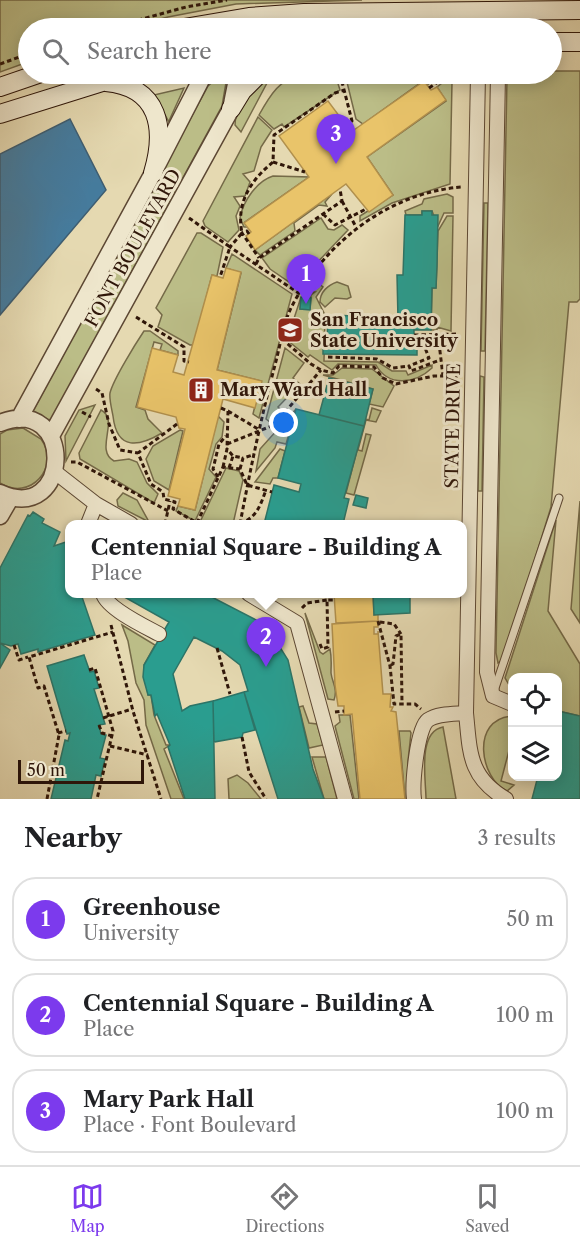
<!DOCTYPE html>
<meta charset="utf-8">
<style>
body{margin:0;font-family:"Libre Caslon Text",serif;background:#f2f2f2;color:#202124}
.controls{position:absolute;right:18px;bottom:18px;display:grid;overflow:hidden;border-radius:12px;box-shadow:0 3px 15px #0003}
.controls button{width:54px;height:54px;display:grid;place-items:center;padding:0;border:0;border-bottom:2px solid #e0e0e0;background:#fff;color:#202124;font:30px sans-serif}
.scale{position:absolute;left:18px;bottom:15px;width:126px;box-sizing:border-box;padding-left:6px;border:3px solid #2f1609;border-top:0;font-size:16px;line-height:21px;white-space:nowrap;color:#2f1609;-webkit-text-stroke:4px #eee6cc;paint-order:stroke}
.you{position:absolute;left:284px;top:423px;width:21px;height:21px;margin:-15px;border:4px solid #fff;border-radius:50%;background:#1a73e8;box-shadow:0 0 0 9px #1a73e833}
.badge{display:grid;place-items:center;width:39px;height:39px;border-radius:50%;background:#7c3aed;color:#fff;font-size:20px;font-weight:700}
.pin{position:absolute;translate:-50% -50px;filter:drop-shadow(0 2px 3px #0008)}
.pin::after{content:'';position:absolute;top:32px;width:21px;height:18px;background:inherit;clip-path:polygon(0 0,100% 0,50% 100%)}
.popup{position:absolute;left:65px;top:520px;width:402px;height:78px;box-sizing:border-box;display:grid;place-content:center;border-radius:12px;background:#fff;filter:drop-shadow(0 2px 4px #0005);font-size:20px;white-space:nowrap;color:#757577}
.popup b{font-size:22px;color:#202124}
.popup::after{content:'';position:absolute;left:50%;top:100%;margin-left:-12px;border:12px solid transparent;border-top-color:#fff}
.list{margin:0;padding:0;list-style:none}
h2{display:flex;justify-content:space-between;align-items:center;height:78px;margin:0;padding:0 24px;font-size:26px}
h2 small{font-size:20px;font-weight:400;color:#757577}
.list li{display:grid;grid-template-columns:39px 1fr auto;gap:18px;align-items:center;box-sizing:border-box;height:84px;margin:0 12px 12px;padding:0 12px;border:2px solid #e0e0e0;border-radius:24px}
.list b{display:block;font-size:22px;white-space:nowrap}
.list p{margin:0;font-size:20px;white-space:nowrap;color:#757577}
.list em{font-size:20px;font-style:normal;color:#757577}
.icon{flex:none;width:33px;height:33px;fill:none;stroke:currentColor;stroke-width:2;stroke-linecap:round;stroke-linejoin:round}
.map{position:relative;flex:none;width:580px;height:799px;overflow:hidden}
.search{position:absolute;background:#fff;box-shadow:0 3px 15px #0003;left:18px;right:18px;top:18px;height:66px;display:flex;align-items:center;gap:15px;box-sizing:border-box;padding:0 21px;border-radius:33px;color:#757577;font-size:22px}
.sheet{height:366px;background:#fff}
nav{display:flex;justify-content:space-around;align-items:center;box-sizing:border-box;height:84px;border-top:2px solid #e0e0e0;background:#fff;font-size:16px;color:#757577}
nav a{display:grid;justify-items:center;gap:3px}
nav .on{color:#7c3aed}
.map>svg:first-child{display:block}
</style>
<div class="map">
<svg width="580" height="799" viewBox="0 0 580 799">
<rect width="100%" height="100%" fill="#e5d9b1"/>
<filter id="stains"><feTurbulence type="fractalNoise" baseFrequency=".00333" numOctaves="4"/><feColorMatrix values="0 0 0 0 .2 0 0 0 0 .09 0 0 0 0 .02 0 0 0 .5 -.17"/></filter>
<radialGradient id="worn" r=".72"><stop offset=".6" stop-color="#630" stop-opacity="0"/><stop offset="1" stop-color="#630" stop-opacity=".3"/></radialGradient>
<path fill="#bbbd87" stroke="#756a48" stroke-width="1.5" d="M 0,0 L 362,0 L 236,4 L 168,17 L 126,28 L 28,28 L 28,62 L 0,72 Z
M 552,71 L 580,71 L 580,299 L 577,302 L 569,302 L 551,507 L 504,659 L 498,663 L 496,653 L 507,78 L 541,77 L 542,74 L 552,74 Z
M 304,74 L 335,74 L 340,90 L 284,127 L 282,124 L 274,129 L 259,115 C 269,97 281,76 304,74 Z
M 345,74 L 436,74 L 438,77 L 427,85 L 423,81 L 363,124 L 356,119 Z
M 227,77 L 222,106 L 52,418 L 49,420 L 33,411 L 208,86 L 216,79 Z
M 265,79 L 267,83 L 241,132 L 235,125 C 235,106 253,91 265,79 Z
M 446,80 L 452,82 L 450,184 L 392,203 L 360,221 L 360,216 L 393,195 L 367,157 L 446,101 L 437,87 Z
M 184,88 L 169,121 L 169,122 L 154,95 Z
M 258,117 L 272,130 L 261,147 L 254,171 L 243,174 L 250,182 L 245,196 L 234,197 L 240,206 L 236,216 L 239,230 L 228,242 L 205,226 L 203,221 Z
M 273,176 L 309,177 L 245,222 L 248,227 L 244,227 L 240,218 C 243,201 257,181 273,176 Z
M 332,194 L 325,202 L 327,206 L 319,205 L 294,223 L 295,231 L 260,255 L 255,250 Z
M 447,194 L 453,197 L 453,213 L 444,213 L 438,226 L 432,211 L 422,211 L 422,215 L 406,215 L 405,211 L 422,204 L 424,199 Z
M 484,203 L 488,203 L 485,351 L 481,351 Z
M 447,216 L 453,216 L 451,331 L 437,327 L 437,330 L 431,330 L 432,288 L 436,288 L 438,231 Z
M 321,218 L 328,229 L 334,230 L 342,225 L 348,230 L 295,286 L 270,269 L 262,258 Z
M 197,233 L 201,233 L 223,247 L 217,276 L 212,275 L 194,345 L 190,345 L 158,327 L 162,315 L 156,308 Z
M 232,254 L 292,294 L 259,418 L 253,414 L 261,381 L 217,370 L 241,273 L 226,268 Z
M 314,280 L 323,287 L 316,297 L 325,315 L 324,361 L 378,362 L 392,371 L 406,371 L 408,375 L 432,365 L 432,368 C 415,384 388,387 376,365 L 338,364 L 332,370 L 310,355 L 308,357 L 287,340 L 301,297 L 300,309 L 310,309 L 311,295 L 315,292 L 311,292 L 312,287 L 309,287 Z
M 337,282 L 348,286 L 351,297 L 347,299 L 335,298 L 325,307 L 320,302 C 320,292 328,285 337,282 Z
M 144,331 L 150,331 L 178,351 L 178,355 L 160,350 L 162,344 L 154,342 L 136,407 L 145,410 L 148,419 L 162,433 C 140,446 117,452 113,416 C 112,410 109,399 110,393 C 113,380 136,343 144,331 Z
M 285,348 L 304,363 L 293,378 L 300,384 L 278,407 L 281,410 L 270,422 L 266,419 Z
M 342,368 L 372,369 L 394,386 L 383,407 L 369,404 L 373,389 L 323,375 L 333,375 Z
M 480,376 L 484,377 L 482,491 L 478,491 Z
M 95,405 L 66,461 L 65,436 L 79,410 Z
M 372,408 L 381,411 L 376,422 L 366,420 L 358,450 L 362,451 L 366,434 L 371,435 L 354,495 L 346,493 L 365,419 L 369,420 Z
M 296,409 L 286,444 L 277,442 L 275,448 L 256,471 L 260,449 Z
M 101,410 C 120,420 94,450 114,461 L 129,459 L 137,462 L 147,483 L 158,494 L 154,503 L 80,459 L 79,453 Z
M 218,416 L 224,422 L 222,437 L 216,444 L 209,469 L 216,477 L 195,521 L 176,511 L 178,506 L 195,510 Z
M 23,428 L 41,439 C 61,467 30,502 0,483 L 0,434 L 7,430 Z
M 180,430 L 183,431 L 169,490 L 154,481 L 146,459 L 153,446 Z
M 280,449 L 285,451 L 278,478 L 273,478 L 270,484 L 255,482 Z
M 226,468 L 239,471 L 243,480 L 233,524 L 199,524 Z
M 123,493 L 137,500 L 149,522 L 118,506 L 117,500 Z
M 580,501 L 580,623 L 571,609 Z
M 556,520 L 548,611 L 580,664 L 580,716 L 558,711 L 558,678 L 512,678 L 512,690 L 505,678 Z
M 305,613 L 320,652 L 323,654 L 330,649 C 332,659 331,664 331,673 C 332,682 338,689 334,700 L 328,699 Z
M 122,625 L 155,645 L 144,665 L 148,695 L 151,695 L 154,715 L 166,745 L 170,745 L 164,749 L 184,799 L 171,799 L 146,725 L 144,700 L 136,683 L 128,641 Z
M 303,706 L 309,723 L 317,724 L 323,745 L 309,748 L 299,707 Z
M 339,715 L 350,715 L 359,799 L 354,799 L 335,726 L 340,722 Z
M 512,716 L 512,739 L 501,781 L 514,785 L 507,791 C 480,779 470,719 512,716 Z
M 443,727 L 456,799 L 426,799 C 426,780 417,732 443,727 Z
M 399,731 L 410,731 L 411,733 L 408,761 L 409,799 L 405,799 Z
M 312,757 L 326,757 L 337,799 L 324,799 Z
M 237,775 L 248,783 L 261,799 L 229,799 L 228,779 Z"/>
<path fill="#e9c46a" stroke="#b1904d" stroke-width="1.5" d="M 424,81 L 431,90 L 437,87 L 446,100 L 367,157 L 393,195 L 369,212 L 346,184 L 255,250 L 246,236 L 251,232 L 244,223 L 309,177 L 279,136 L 328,101 L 343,121 L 328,132 L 334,141 L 340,137 L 341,139 Z
M 226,268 L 241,272 L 217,370 L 262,381 L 255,408 L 223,399 L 195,510 L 178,506 L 180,499 L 168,496 L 185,429 L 179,428 L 176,417 L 137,407 L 152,348 L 178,355 L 173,372 L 184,375 L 212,275 L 223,278 Z
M 334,594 L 373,594 L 374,615 L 378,614 L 378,621 L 336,623 Z
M 378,621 L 378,627 L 374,627 L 374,634 L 378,634 L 378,631 L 383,694 L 391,694 L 390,707 L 393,707 L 391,711 L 396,712 L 405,799 L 360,799 L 352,714 L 344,715 L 344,706 L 338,706 L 335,685 L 332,624 Z"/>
<path fill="#2a9d8f" stroke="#2c7467" stroke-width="1.5" d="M 422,211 L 432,211 L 432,215 L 438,215 L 437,266 L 436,288 L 432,288 L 431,330 L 414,330 L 414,340 L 417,340 L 417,355 L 323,354 L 323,340 L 327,340 L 328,315 L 386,317 L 386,324 L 394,324 L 398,320 L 397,275 L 403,275 L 405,215 L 422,215 Z
M 301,297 L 311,298 L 310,310 L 300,309 Z
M 329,378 L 373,389 L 364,426 L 319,415 Z
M 296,409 L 364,426 L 344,498 L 349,499 L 343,524 L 264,524 L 274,485 L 299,492 L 301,484 L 278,478 Z
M 356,495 L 368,498 L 366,508 L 353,505 Z
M 33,512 L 44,519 L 42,523 L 60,532 L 54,546 L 66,542 L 70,554 L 70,594 L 81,594 L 95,635 L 38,652 L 38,649 L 21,654 L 18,644 L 11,646 L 0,643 L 0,568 L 28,515 L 30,516 Z
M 119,594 L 206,594 L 258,621 L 250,636 L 258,621 L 268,628 L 288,660 L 313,769 L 324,799 L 278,799 L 244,692 L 248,691 L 240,665 L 222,651 L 194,637 L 173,674 L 182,711 L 190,706 L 213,701 L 215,799 L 185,799 L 168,747 L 170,745 L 157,714 L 155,716 L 151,695 L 148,695 L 143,677 L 144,665 L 169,622 Z
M 373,594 L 410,594 L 410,613 L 374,615 Z
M 0,643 L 10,650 L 0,668 Z
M 84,655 L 90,672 L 94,671 L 99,688 L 94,689 L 105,724 L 99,725 L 101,734 L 106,735 L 100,758 L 105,759 L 101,776 L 96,775 L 91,799 L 51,799 L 65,740 L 68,741 L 70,733 L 67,734 L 47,666 Z
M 244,692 L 255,730 L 243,733 L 242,737 L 214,742 L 213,701 Z
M 558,711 L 580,716 L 580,799 L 532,799 L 538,776 L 558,776 Z"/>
<path fill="#457b9d" stroke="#3e5d71" stroke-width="1.5" d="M 70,119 L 106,190 L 0,315 L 0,154 Z"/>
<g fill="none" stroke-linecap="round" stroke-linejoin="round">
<defs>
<path id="service" d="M 494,691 L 559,498"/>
<path id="minor" d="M 478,28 L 479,11
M 499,28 L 499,11
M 478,74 L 466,713 C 470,751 468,777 506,799
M 498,74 L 487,672 L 493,696 L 512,704
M 55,472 L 96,504 L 88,524
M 96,504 L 131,524
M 103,594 C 108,609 144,626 159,634
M 249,594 L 297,623 L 345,799
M 414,799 C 412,784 417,728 428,720 C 438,713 455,714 466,713"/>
<path id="tertiary" d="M 19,419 L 153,173 L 204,74
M 0,423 C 76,393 72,526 0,493
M 51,436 L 231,109 L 238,74
M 0,516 L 11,497"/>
<path id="secondary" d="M 184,28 L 249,17 L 304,13 L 580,10
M 552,42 L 580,42
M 106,82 C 160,87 166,129 153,173
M 0,87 L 38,74
M 231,109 L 242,91 L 259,74
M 0,114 L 128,74"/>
</defs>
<use href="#service" stroke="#5c4733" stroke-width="9"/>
<use href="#minor" stroke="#5c4733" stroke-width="16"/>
<use href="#tertiary" stroke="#5c4733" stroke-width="19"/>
<use href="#secondary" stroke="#2f1609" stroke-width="20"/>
<path stroke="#2f1609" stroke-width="3" stroke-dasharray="4.5 3" stroke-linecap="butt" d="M 109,28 L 186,7 L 227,0
M 0,64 L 28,54
M 340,74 L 352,121 L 341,131 L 345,136
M 150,80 L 182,74
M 429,88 L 450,74
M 273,162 L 305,172
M 342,201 L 356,227
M 323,214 L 335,225 L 366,209
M 189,218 L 230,247 L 220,277
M 249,234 L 247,231 L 242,233 L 259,258
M 256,264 L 259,258 L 342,201 L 340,189
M 300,294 L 230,247 L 242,233 C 236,203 250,181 273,162 L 274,135 L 335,93 L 345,90
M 136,317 L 184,347 L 184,361 L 189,362
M 414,335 L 459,334
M 420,335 L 429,358 L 409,366 L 411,371 L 440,360
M 438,335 L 443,376
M 282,339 L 311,364 L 321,370 L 333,373 L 339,366 L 374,367 L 383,378 L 396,384 L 434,376 L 458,376
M 328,357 L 377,359 L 393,368 L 409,366
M 96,389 L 102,393 L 109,424 L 120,450 L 138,453
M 221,408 L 228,411 L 227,449
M 228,411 L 258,429
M 82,412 L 91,417
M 177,424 L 138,453 L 151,484 L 163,492 L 164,499 L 175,502 L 173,509 L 197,523
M 227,444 L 274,425 L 321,370
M 71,462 L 77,462 L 168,511
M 223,467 L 227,449 L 233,456
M 229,468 L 233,456 L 243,458
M 240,469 L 243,458 L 253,455
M 218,477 L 213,469 L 219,444 L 226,436
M 197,523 L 223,467 L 240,469 L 247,485 L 272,492
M 165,524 L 170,501
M 240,524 C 250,471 261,418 275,365 C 280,347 283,324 291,308 C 323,244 389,192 462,187
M 240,524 C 257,517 260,506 266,490
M 302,608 L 307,603 L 327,600
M 378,621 L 390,666 L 394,704 L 415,704 L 421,709
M 380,622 L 394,624 L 401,634
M 111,625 L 133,711 L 161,799
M 320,644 L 322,649 L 328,647 L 327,600 L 334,600
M 14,645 L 19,660 L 28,657
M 217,648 L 230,694
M 391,665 L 393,664 L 396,636 L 401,634 L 402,704
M 89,670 L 95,668 L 113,731 L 97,799
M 335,712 L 344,711
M 103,718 L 132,709
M 99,725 L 102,733 L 112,736
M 58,733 L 66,731
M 242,737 L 249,772 L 266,799
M 110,746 L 148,755
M 47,799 L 59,735 L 44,686 L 38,688 L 29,657 L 113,632"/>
<use href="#service" stroke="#eee6cc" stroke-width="7"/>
<use href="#minor" stroke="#eee6cc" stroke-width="14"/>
<use href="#tertiary" stroke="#eee6cc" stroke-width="16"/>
<use href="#secondary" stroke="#eee6cc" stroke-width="18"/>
</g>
<defs>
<symbol id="university-square" viewBox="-11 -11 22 22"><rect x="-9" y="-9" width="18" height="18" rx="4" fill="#8f2418" stroke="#eee6cc"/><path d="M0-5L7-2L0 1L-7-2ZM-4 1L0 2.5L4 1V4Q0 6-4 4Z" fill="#fff"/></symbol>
<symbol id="building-square" viewBox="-11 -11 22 22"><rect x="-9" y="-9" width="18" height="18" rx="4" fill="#8f2418" stroke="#eee6cc"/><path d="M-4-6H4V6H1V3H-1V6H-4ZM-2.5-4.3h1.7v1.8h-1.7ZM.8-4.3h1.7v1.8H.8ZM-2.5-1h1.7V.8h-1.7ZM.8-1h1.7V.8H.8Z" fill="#fff"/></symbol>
</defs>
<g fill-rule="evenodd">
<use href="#university-square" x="275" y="315" width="30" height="30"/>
<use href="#building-square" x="186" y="375" width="30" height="30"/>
</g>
<g text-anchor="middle" stroke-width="6" stroke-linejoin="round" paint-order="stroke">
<g font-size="18" fill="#2f1609" stroke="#eee6cc">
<text transform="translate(133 248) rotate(-61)" y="6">FONT BOULEVARD</text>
<text transform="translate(453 426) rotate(-89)" y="6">STATE DRIVE</text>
</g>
<g font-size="18" font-weight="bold" fill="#2f1609" stroke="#eee6cc" text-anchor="start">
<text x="310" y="326">San Francisco<tspan x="310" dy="21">State University</tspan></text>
<text x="220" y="396">Mary Ward Hall</text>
</g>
</g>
<rect width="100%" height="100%" filter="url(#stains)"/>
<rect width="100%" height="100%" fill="url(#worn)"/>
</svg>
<div class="controls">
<button><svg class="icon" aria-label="locate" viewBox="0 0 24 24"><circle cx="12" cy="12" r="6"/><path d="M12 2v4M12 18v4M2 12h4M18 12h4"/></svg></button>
<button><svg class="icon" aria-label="layers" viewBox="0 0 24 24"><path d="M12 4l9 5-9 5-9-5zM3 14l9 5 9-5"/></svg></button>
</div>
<div class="scale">50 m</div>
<div class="you"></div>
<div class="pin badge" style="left:306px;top:304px">1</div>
<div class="pin badge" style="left:266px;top:667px">2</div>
<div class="popup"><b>Centennial Square - Building A</b>Place</div>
<div class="pin badge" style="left:336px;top:164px">3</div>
<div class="search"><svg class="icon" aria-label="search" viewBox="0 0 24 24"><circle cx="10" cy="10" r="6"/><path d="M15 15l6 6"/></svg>Search here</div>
</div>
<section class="sheet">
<h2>Nearby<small>3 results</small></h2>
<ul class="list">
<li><span class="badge">1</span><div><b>Greenhouse</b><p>University</p></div><em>50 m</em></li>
<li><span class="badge">2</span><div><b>Centennial Square - Building A</b><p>Place</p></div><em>100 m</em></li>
<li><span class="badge">3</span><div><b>Mary Park Hall</b><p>Place · Font Boulevard</p></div><em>100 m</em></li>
</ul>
</section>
<nav>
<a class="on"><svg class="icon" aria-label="map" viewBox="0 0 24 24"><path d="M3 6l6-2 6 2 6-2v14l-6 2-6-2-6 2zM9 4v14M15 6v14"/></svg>Map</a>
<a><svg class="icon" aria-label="directions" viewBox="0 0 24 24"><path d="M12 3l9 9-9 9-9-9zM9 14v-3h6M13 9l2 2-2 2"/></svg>Directions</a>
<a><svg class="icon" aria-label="saved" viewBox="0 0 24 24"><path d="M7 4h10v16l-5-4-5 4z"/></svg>Saved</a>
</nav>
